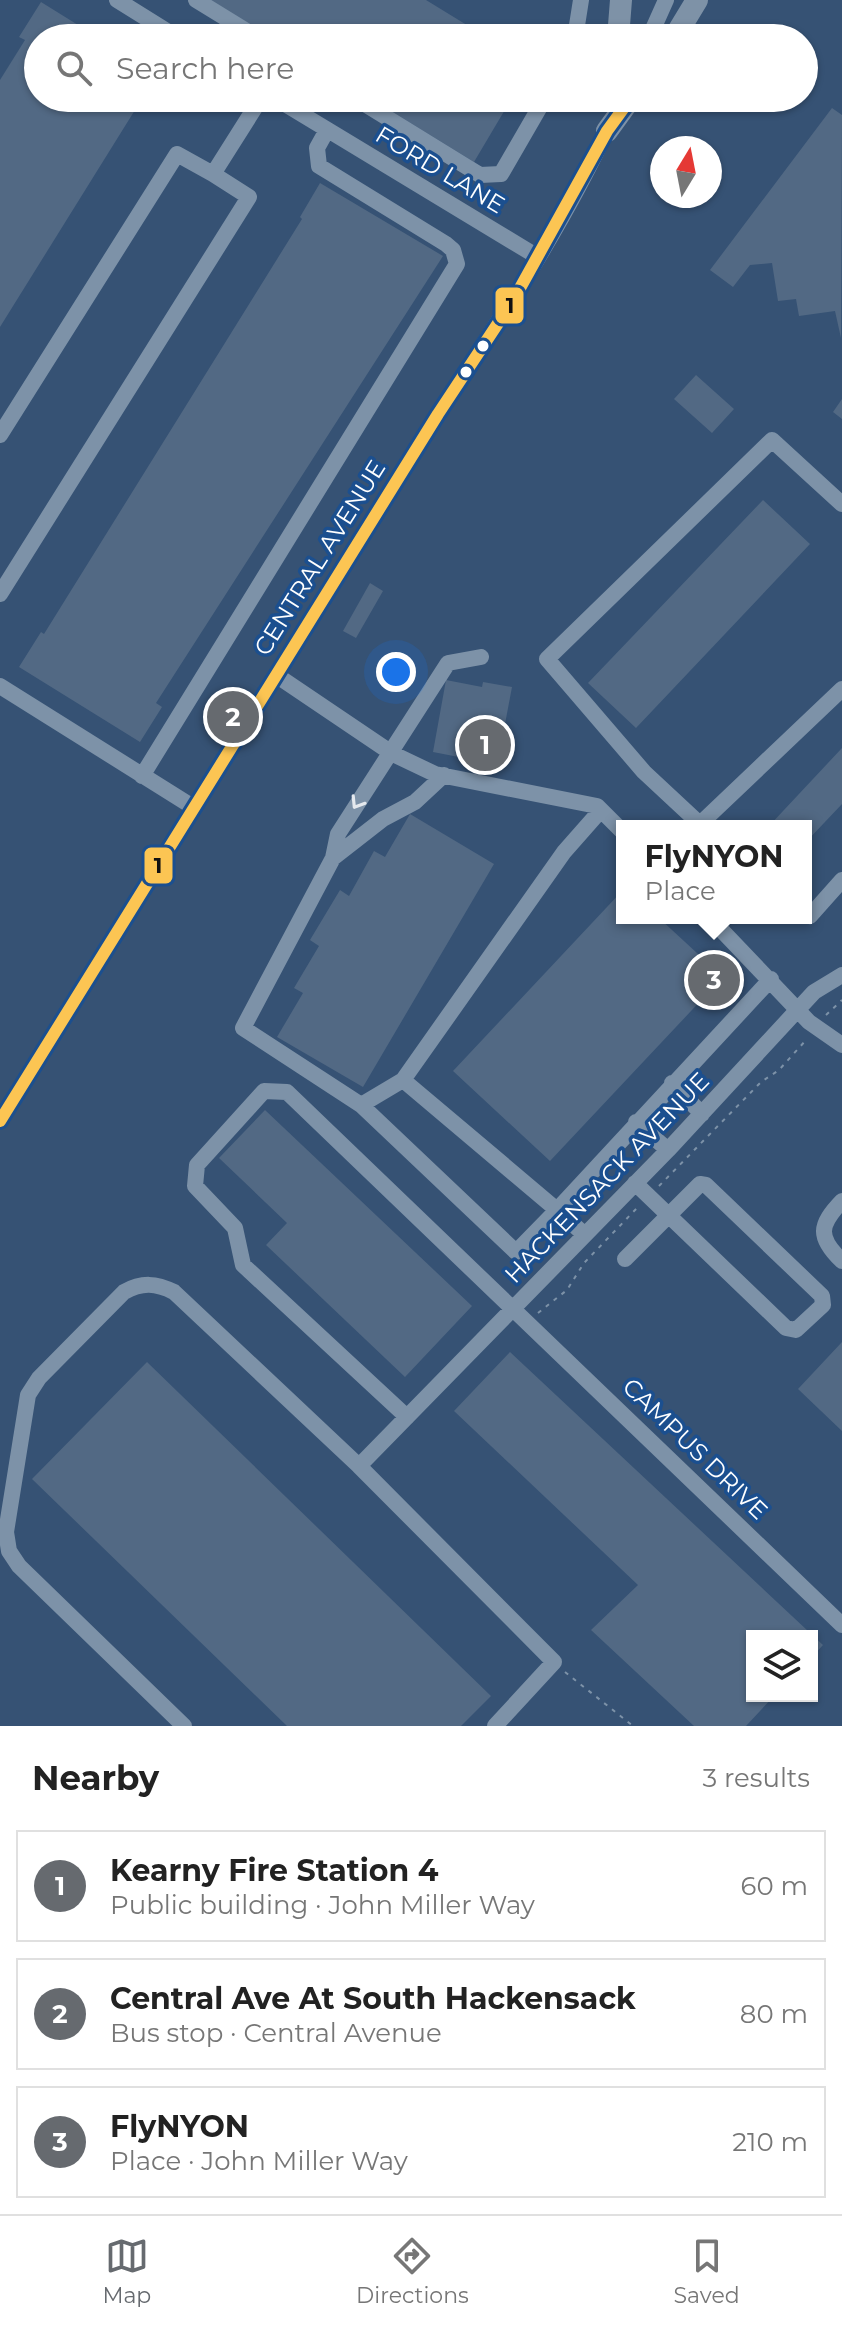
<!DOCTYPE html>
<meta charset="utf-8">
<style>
body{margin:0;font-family:Montserrat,sans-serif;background:#f6f6f6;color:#222}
.controls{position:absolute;right:24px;bottom:24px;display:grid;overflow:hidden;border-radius:0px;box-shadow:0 2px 6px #0004}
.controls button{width:72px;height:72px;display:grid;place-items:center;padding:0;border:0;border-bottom:2px solid #e0e0e0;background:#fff;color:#222;font:40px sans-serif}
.compass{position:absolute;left:650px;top:136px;width:72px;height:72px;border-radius:50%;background:#fff;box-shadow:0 2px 6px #0004;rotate:10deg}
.you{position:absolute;left:396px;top:672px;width:28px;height:28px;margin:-20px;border:6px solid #fff;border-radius:50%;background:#1a73e8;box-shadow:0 0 0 12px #1a73e833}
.badge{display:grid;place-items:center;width:52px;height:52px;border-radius:50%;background:#666a6f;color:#fff;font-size:26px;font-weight:700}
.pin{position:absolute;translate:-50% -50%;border:4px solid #fff;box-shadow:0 2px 8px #0006}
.popup{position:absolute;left:616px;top:820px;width:196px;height:104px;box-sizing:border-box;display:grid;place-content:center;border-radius:0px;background:#fff;filter:drop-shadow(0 2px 6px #0005);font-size:26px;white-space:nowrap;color:#767676}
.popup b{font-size:30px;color:#222}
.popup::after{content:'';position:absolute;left:50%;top:100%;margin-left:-16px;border:16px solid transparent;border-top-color:#fff}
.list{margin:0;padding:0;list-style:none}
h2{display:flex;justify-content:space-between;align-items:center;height:104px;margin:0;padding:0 32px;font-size:34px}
h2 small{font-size:26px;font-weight:400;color:#767676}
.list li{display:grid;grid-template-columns:52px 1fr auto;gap:24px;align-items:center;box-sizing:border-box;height:112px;margin:0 16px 16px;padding:0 16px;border:2px solid #e0e0e0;border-radius:0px}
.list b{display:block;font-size:30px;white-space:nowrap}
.list p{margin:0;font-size:26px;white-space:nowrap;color:#767676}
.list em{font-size:26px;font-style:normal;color:#767676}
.icon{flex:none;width:44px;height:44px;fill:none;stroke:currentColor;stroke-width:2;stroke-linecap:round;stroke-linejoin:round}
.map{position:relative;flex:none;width:842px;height:1726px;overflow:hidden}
.search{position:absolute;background:#fff;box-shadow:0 2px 6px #0004;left:24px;right:24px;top:24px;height:88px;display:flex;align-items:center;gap:20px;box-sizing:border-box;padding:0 28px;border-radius:44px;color:#767676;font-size:30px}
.sheet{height:488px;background:#fff}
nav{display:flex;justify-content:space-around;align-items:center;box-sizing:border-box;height:112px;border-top:2px solid #e0e0e0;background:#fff;font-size:22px;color:#767676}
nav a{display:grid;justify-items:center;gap:4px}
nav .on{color:#666a6f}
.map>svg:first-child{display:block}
</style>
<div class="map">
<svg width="842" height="1726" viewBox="0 0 842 1726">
<rect width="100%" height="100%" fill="#365274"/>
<path fill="#526984" d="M 210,0 L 426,0 L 488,38 L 272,38 Z
M 41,2 L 99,38 L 38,38 L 38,98 L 147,98 L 139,112 L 135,110 L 0,327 L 0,80 L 25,40 L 19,37 Z
M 370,98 L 512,98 L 474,162 Z
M 832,108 L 842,115 L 841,338 L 835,311 L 799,316 L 796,299 L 778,301 L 772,263 L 750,265 L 733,287 L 710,270 Z
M 320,183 L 443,256 L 156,703 L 162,707 L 140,742 L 19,667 L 41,632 L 44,634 L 302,219 L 300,217 Z
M 696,375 L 734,409 L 712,433 L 674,399 Z
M 842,399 L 842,419 L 833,412 Z
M 763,500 L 810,544 L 636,728 L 588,683 Z
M 370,583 L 383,591 L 356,638 L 343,631 Z
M 446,680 L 482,687 L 483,682 L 512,687 L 499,756 L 471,750 L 469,759 L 433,752 Z
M 842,748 L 842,804 L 806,842 L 806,826 L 769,826 Z
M 410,814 L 494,864 L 363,1087 L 277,1037 L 303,993 L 294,988 L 319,946 L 310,940 L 340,890 L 349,896 L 374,851 L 385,857 Z
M 622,891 L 622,918 L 659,918 L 723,977 L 550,1161 L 453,1071 Z
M 265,1110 L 472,1306 L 405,1377 L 266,1245 L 287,1223 L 219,1158 Z
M 842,1342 L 842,1431 L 798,1389 Z
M 510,1352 L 823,1645 L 812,1657 L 812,1636 L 752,1636 L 752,1696 L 774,1696 L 746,1726 L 694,1726 L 591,1630 L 638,1585 L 454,1411 Z
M 147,1362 L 491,1696 L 461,1726 L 287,1726 L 32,1479 Z"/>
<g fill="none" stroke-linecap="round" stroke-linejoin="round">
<path stroke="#7d92a8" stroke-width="2" stroke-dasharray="4 6" stroke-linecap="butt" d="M 826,1015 L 842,1000
M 659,1186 L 761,1082 L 779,1070 L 807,1039
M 538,1313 L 567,1290 L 584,1263 L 637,1208
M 565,1672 L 633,1726"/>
<path stroke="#7d92a8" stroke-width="16" d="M 117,0 L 178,38
M 196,0 L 258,38
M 575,38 L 581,0
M 649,38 L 666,0
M 275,98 L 538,257
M 355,98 L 480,175 L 501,174 L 545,98
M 0,435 L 177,154 L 213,174
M 0,594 L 249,197 L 213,174 L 261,98
M 276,675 L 393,754 L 435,774 L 597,806 L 622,831
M 0,686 L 193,807
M 444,775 L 415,802 L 383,819 L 333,858 L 243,1028 L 361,1105 L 403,1080 L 564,852 L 601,810
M 142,776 L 457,264 L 453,250 L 446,244 L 319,166 L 317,148 L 327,130
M 700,824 L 842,689
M 702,826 L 644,772 L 547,659 L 772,440 L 842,504
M 333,858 L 338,834 L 448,663 L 481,657
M 806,914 L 810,916 L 842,880
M 710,918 L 809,1022 L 842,1045
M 672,1083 L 702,1114
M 361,1105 L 516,1252 L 557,1210 L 403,1080
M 0,1121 L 438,414 C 500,319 564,225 611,121
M 636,1122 L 668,1150
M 842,1201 C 819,1225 817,1237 842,1261
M 585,1235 L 557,1210 L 771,979
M 625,1259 L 700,1184 L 706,1185 L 822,1296 L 823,1305 L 796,1330 L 786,1328 L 635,1183
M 407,1417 L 243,1265 L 235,1228 L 195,1186 L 197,1165 L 264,1091 L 287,1092 L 842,1625
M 184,1726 L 19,1566 L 9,1551 L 6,1532 L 28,1395 L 39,1378 L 124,1292 C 142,1282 156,1283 174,1292 L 359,1466
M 495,1726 L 554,1662 L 359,1466 L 668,1150 L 814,992 L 842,975"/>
<path stroke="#7e92a7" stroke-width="22" d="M 618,38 L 621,0
M 674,38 L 697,0
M 607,131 L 631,98"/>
<defs>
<path id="bus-1" d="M 0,1121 L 438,414 L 514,299 L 607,131 L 631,98"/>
</defs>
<use href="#bus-1" stroke="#1b4f8f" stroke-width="18"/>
<use href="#bus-1" stroke="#fcc553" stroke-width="12"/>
</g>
<defs><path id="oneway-chevron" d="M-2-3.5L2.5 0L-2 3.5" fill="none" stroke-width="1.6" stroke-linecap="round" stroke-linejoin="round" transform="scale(2)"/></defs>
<use stroke="#e5e9ee" href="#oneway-chevron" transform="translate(357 803) rotate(122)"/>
<g fill="#fff" stroke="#1b4f8f" stroke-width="3">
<circle cx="483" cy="346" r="7"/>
<circle cx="466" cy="372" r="7"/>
</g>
<g text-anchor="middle" stroke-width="7" stroke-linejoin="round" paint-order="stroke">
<g font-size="24" fill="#fff" stroke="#1b4f8f">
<text transform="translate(440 170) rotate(31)" y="8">FORD LANE</text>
<text transform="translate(320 558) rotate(-58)" y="8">CENTRAL AVENUE</text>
<text transform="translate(607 1178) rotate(-46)" y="8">HACKENSACK AVENUE</text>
<text transform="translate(695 1449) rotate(44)" y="8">CAMPUS DRIVE</text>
</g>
</g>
<g stroke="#1b4f8f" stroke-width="3">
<rect x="494" y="286" width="31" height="39" rx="8" fill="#fcc553"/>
<rect x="143" y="846" width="31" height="39" rx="8" fill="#fcc553"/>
</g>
<g font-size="22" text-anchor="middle" font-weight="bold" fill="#111">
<text x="510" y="313">1</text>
<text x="158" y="873">1</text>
</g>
</svg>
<div class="controls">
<button><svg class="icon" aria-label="layers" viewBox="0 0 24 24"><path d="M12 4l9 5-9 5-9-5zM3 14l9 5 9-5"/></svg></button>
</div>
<svg class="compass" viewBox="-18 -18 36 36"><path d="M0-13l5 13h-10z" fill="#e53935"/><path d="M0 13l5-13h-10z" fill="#767676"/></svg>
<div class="you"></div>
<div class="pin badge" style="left:485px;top:745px">1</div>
<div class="pin badge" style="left:233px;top:717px">2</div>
<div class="pin badge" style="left:714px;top:980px">3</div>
<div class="popup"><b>FlyNYON</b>Place</div>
<div class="search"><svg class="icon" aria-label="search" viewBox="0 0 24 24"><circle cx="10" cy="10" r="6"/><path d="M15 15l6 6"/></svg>Search here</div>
</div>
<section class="sheet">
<h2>Nearby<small>3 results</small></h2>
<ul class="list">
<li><span class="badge">1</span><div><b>Kearny Fire Station 4</b><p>Public building · John Miller Way</p></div><em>60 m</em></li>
<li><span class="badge">2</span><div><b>Central Ave At South Hackensack</b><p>Bus stop · Central Avenue</p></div><em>80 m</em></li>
<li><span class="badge">3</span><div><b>FlyNYON</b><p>Place · John Miller Way</p></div><em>210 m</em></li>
</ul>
</section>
<nav>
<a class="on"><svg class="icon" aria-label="map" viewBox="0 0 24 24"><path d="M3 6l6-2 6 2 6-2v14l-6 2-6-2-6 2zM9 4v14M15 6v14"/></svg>Map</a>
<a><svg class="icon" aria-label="directions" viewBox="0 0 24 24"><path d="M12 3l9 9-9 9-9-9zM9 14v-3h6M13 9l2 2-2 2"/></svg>Directions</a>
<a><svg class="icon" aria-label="saved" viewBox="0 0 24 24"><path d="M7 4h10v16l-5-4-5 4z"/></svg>Saved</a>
</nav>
